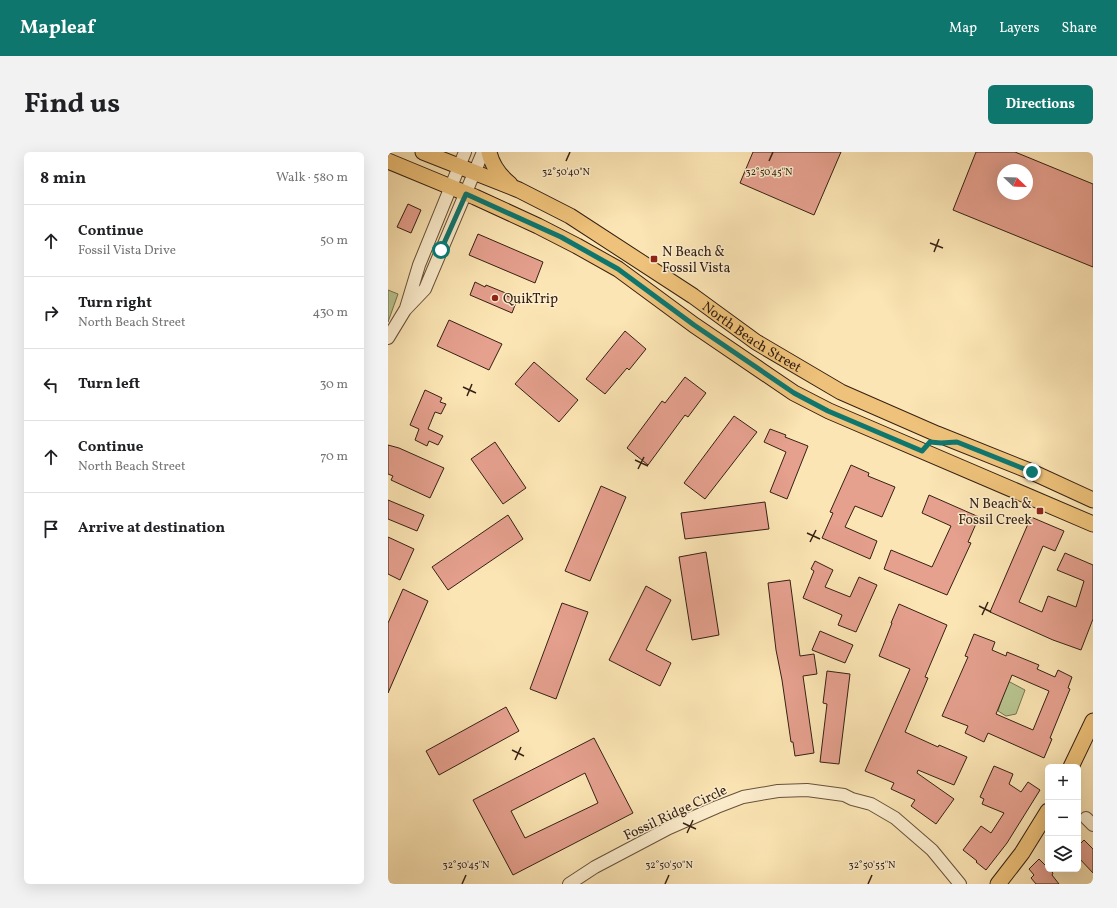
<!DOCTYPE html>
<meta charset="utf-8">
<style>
body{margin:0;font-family:Vollkorn,serif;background:#f2f2f2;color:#202124}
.controls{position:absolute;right:12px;bottom:12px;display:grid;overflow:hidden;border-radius:6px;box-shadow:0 4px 16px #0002}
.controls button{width:36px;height:36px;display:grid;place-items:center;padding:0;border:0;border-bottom:1px solid #e0e0e0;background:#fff;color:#202124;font:20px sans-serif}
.compass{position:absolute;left:609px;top:12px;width:36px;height:36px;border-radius:50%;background:#fff;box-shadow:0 4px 16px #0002;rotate:113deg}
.stop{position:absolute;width:12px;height:12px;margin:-9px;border:3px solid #0f766e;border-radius:50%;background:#fff}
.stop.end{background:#0f766e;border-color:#fff;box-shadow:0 1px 4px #0008}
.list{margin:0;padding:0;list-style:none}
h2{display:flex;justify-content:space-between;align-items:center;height:52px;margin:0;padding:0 16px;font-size:17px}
h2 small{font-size:13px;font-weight:400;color:#757577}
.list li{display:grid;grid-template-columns:26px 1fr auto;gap:12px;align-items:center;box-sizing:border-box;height:72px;padding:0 16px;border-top:1px solid #e0e0e0}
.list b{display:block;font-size:15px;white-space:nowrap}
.list p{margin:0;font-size:13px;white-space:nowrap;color:#757577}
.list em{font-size:13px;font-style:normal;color:#757577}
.icon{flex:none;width:22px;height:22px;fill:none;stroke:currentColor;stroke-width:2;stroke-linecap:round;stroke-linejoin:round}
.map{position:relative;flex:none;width:705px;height:732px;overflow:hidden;border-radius:6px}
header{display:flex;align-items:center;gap:24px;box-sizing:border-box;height:56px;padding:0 20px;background:#0f766e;color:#fff}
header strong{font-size:19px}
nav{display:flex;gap:22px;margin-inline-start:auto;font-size:14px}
.intro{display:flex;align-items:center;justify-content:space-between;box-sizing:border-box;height:96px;padding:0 24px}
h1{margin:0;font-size:28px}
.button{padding:10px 18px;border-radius:6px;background:#0f766e;color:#fff;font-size:14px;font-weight:700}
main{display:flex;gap:24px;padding:0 24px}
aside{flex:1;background:#fff;border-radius:6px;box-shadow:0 4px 16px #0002}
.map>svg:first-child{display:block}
</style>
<header>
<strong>Mapleaf</strong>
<nav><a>Map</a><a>Layers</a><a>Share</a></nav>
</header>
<div class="intro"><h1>Find us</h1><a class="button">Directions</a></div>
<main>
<aside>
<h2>8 min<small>Walk · 580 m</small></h2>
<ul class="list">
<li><svg class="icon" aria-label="ahead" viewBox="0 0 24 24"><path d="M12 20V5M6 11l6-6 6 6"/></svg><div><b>Continue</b><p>Fossil Vista Drive</p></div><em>50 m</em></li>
<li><svg class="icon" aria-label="right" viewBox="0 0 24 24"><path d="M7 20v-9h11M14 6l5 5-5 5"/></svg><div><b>Turn right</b><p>North Beach Street</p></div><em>430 m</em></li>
<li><svg class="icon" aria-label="left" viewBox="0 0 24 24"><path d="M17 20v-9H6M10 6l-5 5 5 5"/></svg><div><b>Turn left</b></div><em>30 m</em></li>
<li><svg class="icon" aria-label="ahead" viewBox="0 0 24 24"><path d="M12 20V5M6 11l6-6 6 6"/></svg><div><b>Continue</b><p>North Beach Street</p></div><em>70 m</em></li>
<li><svg class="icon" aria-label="arrive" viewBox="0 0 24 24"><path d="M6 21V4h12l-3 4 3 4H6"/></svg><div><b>Arrive at destination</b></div></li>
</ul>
</aside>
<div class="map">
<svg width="705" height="732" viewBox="0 0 705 732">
<rect width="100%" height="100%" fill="#fce5b4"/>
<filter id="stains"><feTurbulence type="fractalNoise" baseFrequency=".005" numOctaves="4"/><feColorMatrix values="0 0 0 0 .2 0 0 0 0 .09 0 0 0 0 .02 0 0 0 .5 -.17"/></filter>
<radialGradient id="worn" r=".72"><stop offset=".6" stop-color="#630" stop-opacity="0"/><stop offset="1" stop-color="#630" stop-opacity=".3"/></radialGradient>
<path fill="#b9c691" stroke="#777452" d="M 0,138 L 10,142 L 0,170 Z
M 620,529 L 637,538 L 628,562 L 618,564 L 610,559 Z"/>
<path fill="#e5a08e" stroke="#352114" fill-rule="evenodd" d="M 365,0 L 453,0 L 426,63 L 352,31 Z
M 588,0 L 627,0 L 705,32 L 705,115 L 565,58 ZM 615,18 L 639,18 L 639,42 L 615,42 Z
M 20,52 L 33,58 L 23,81 L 9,75 Z
M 90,82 L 155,110 L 147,131 L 81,103 Z
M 87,130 L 97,135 L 98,133 L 120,142 L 119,144 L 129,148 L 124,161 L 82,143 Z
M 61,168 L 114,192 L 101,218 L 49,194 Z
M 237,179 L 258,197 L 241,218 L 239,216 L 217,242 L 198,227 Z
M 146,210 L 190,248 L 171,270 L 127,232 Z
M 297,225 L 318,241 L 300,265 L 297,263 L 260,313 L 239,296 L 274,249 L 277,251 Z
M 37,238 L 54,246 L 52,250 L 58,252 L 53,262 L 47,260 L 40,277 L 55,284 L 50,293 L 41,289 L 39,294 L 27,288 L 31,277 L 22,273 Z
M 346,264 L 369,280 L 317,347 L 296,331 Z
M 382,277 L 398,283 L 397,285 L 420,294 L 399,347 L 382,340 L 398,300 L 376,290 Z
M 107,290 L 138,336 L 115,352 L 83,307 Z
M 0,293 L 11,296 L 56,316 L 42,346 L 3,328 L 5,324 L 0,322 Z
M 463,313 L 481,321 L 480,324 L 507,335 L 494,365 L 467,354 L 457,375 L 489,389 L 482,407 L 434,386 L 445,361 L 442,360 Z
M 213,334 L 238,345 L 202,429 L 177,419 Z
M 541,343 L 591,365 L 580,390 L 583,391 L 559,443 L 496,417 L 503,398 L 544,415 L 563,374 L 534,361 Z
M 0,348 L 36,363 L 29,379 L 0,367 Z
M 377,350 L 381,377 L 297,387 L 293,361 Z
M 120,363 L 135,387 L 60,438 L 44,415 Z
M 643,365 L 676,379 L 667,399 L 655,394 L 631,450 L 654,460 L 660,444 L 688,455 L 696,429 L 669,418 L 677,401 L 705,413 L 705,467 L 693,498 L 665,488 L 602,460 Z
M 0,385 L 26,397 L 12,428 L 0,422 Z
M 318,400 L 331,483 L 304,488 L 291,405 Z
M 427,409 L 445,418 L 437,435 L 462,445 L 471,425 L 489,433 L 468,480 L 450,473 L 454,463 L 415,446 L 426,419 L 423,417 Z
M 402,428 L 412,504 L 426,502 L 429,522 L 415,524 L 426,601 L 407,604 L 405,590 L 403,590 L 394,528 L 388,498 L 380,431 Z
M 258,434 L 283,448 L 258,498 L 283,511 L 272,534 L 221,508 Z
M 15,437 L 40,449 L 0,541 L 0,471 Z
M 174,451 L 200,460 L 168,547 L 142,537 Z
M 511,452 L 559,473 L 537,525 L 540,526 L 517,580 L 550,595 L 551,593 L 579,605 L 566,633 L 530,618 L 529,621 L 566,647 L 548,672 L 523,654 L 527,648 L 503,637 L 506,631 L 477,619 L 522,517 L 491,504 L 504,471 L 503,471 Z
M 432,479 L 465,493 L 457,511 L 424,498 Z
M 586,482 L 607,490 L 604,498 L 618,504 L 619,500 L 651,513 L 649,517 L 667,525 L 670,518 L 684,525 L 680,536 L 682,537 L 662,586 L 664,587 L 656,606 L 600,581 L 596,590 L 577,581 L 580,574 L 554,564 L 580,505 L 577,504 ZM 624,523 L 661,539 L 645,578 L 608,562 Z
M 439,519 L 462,522 L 451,612 L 432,610 L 439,552 L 435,551 Z
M 118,555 L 131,579 L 51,623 L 38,599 Z
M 206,586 L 245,661 L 125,723 L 85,648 ZM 197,621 L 210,651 L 137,686 L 123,659 Z
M 606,614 L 625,622 L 621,632 L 633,640 L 640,630 L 652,638 L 619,691 L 598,718 L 588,710 L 589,709 L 575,698 L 593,674 L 603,681 L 616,661 L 594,652 L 596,647 L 592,645 Z
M 696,688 L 705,697 L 705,721 L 690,705 L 690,694 Z
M 651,707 L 665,721 L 664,723 L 671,732 L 648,732 L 643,726 L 646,723 L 641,717 Z"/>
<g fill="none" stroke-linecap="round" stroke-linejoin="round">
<defs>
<path id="minor" d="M 18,156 L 31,113 L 77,0
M 0,186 L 17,158 L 37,137 L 95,0
M 698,666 L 705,673
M 181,732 L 207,715 L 281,676 L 329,655 L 355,645 L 390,639 L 419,638 L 456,643 L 464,647 L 483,652 L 507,666 L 544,698 L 572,732"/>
<g id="major">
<path id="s1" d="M 35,0 L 131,38 L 182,64 L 305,144 L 368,190 L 453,240 L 549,282 L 644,320 L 705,348"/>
<path d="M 101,0 C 104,14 111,23 122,32"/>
<path d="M 0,9 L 87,45 L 150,74 L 189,94 L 230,117 L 306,173 L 406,241 L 441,259 L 705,372"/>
<path d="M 683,615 L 705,569"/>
<path d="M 610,732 L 634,701 L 660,659"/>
</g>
</defs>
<use href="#minor" stroke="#67523c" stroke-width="14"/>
<use href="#major" stroke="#352114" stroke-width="17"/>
<use href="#minor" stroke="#fdeece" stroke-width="12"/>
<use href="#major" stroke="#eec27a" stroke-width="15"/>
</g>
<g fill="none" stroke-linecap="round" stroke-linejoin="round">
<path stroke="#0f766e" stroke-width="5" d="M 53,98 L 78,42 L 173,85 L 230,117 L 306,173 L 406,241 L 440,259 L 534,299 L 542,290 L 553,291 L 569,290 L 644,320"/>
</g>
<path fill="none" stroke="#352114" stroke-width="1.5" d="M 178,9 L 182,0M 381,9 L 385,0M 542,91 L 555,96M 546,100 L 551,87M 75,235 L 88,241M 79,244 L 84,232M 247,308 L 260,314M 250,317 L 256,305M 419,381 L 432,387M 422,390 L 428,378M 591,454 L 603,460M 594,463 L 600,450M 124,598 L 136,604M 127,608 L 133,595M 295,671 L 308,677M 299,681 L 305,668M 74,732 L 78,723M 277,732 L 281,723M 480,732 L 484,723"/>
<g fill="#8f2418" stroke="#fdeece" stroke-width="1.5">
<rect x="262" y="103" width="8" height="8" rx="2"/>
<circle cx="107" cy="146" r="4"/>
<rect x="648" y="355" width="8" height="8" rx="2"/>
</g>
<g text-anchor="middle" stroke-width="3" stroke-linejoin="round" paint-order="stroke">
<g font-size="14" fill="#352114" stroke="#fdeece" text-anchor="start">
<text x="274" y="104">N Beach &amp;<tspan x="274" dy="16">Fossil Vista</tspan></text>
<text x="115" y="151">QuikTrip</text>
<text x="644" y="356" text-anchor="end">N Beach &amp;<tspan x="644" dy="16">Fossil Creek</tspan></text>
</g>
<g font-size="14" fill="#352114" stroke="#fdeece">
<text dy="5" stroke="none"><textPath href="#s1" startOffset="379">North Beach Street</textPath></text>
<text transform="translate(287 660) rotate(-25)" y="5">Fossil Ridge Circle</text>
</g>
</g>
<g font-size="10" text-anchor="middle" fill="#352114" stroke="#fdeece" stroke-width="3" stroke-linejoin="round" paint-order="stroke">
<text x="178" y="23">32°50'40"N</text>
<text x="381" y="23">32°50'45"N</text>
<text x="78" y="716">32°50'45"N</text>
<text x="281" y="716">32°50'50"N</text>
<text x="484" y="716">32°50'55"N</text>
</g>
<rect width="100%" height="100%" filter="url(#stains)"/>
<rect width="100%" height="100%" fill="url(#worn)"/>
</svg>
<div class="controls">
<button>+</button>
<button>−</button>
<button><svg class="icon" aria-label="layers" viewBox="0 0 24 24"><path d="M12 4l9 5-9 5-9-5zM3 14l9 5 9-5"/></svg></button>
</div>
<svg class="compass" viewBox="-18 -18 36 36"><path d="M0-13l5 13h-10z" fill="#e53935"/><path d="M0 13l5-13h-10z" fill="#757577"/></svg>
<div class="stop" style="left:53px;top:98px"></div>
<div class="stop end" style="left:644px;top:320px"></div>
</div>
</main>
